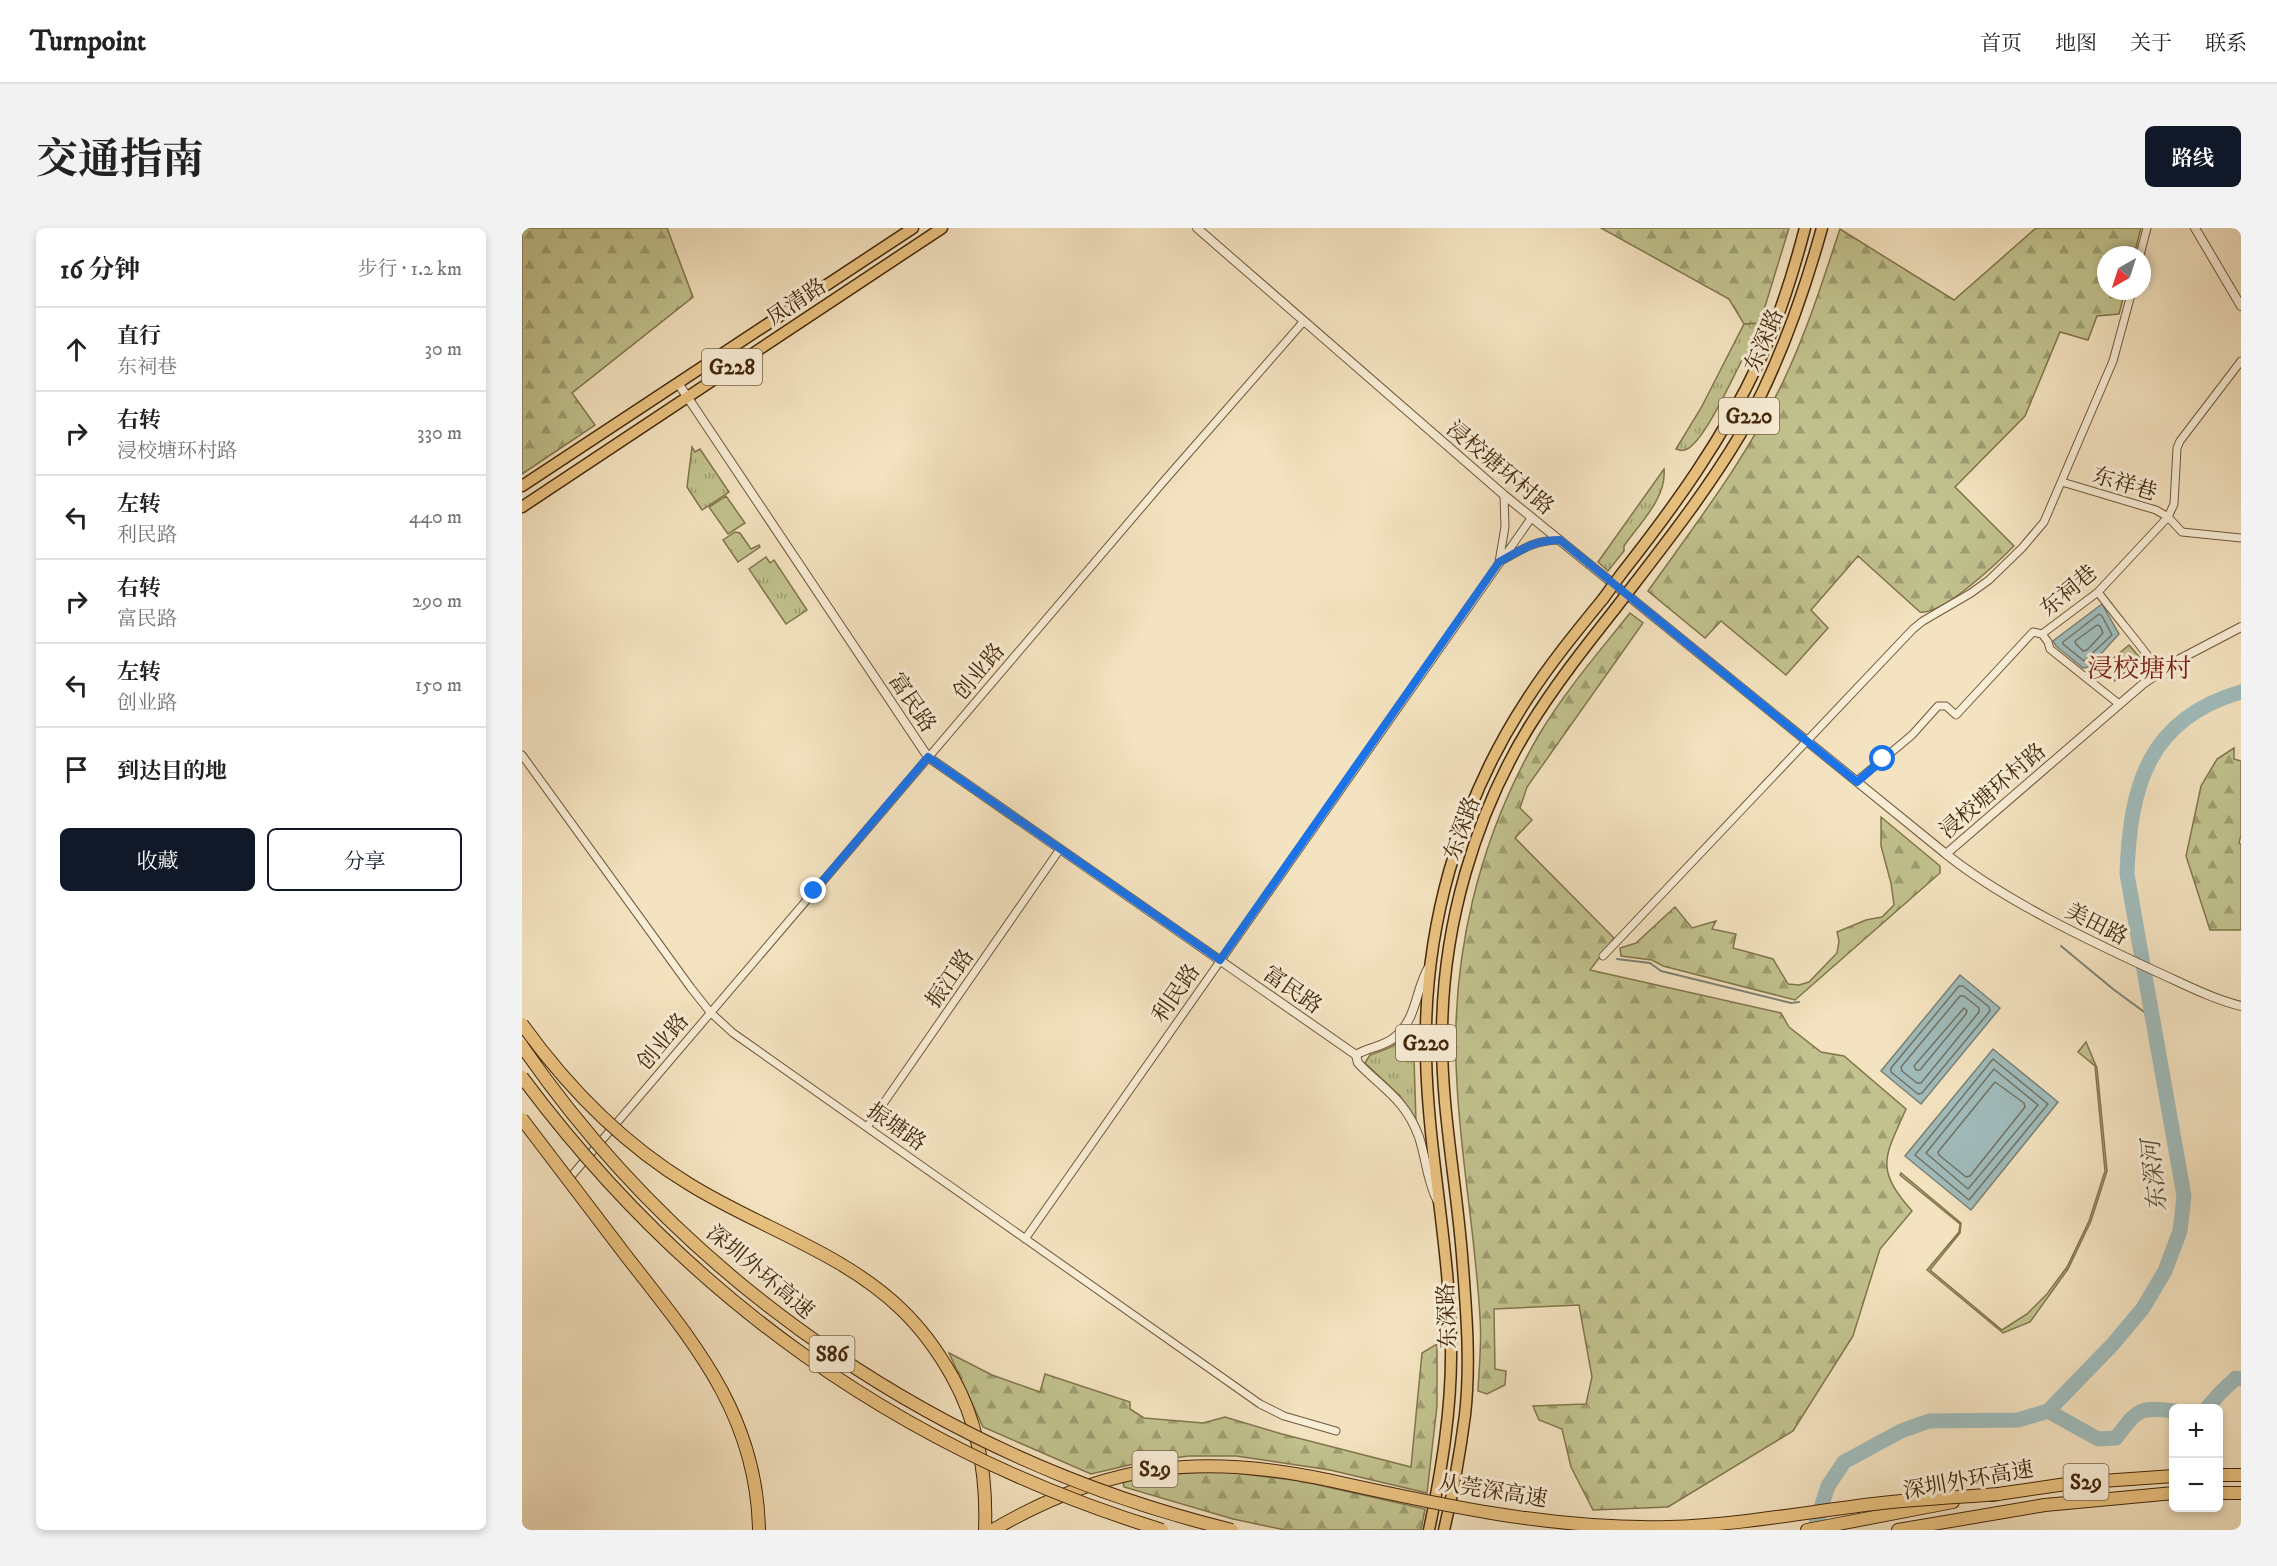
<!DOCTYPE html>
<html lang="zh">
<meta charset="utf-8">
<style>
body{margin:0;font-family:"IM FELL DW Pica","Noto Serif SC",serif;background:#f2f2f2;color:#222}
.controls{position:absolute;right:18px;bottom:18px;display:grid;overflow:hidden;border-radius:9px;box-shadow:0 3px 9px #0003}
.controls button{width:54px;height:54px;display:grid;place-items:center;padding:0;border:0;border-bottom:2px solid #e0e0e0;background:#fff;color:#222;font:30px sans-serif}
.compass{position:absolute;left:1575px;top:18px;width:54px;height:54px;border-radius:50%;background:#fff;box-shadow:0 3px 9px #0003;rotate:219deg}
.stop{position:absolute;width:18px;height:18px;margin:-14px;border:4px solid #1a73e8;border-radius:50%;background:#fff}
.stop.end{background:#1a73e8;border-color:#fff;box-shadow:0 2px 6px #0008}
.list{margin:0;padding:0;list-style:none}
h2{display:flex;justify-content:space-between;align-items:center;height:78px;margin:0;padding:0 24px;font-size:26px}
h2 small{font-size:20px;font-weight:400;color:#767676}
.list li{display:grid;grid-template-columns:39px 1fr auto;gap:18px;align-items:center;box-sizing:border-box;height:84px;padding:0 24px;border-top:2px solid #e0e0e0}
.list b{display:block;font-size:22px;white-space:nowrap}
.list p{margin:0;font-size:20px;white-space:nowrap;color:#767676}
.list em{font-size:20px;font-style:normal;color:#767676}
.actions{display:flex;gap:12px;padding:18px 24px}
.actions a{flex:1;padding:14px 0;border:2px solid #111827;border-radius:9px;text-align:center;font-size:21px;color:#111827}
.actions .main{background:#111827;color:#fff}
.icon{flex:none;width:33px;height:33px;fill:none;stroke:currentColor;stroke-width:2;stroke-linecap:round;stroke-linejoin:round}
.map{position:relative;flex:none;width:1719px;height:1302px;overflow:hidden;border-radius:9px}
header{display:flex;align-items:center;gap:36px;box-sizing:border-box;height:84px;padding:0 30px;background:#fff;border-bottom:2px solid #e0e0e0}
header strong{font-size:28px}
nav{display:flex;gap:33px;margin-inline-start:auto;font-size:21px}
.intro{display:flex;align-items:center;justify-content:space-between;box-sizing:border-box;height:144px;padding:0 36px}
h1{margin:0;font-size:42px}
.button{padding:15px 27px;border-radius:9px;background:#111827;color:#fff;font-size:21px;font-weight:700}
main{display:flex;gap:36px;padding:0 36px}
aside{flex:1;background:#fff;border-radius:9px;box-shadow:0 3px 9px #0003}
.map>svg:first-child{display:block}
</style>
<header>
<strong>Turnpoint</strong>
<nav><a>首页</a><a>地图</a><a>关于</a><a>联系</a></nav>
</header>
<div class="intro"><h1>交通指南</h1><a class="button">路线</a></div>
<main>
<aside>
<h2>16 分钟<small>步行 · 1.2 km</small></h2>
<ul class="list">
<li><svg class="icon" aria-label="ahead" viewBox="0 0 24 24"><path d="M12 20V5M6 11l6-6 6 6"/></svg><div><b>直行</b><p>东祠巷</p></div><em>30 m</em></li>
<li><svg class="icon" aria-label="right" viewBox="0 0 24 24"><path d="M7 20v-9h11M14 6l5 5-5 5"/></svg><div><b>右转</b><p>浸校塘环村路</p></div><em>330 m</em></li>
<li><svg class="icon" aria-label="left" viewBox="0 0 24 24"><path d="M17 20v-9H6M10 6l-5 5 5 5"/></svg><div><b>左转</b><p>利民路</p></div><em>440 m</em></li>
<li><svg class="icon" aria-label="right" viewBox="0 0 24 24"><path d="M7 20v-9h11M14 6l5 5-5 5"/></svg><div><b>右转</b><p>富民路</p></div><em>290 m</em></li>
<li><svg class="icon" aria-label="left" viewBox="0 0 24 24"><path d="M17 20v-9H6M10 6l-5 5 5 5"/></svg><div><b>左转</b><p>创业路</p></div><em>150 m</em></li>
<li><svg class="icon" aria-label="arrive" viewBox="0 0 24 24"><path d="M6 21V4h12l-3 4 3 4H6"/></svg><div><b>到达目的地</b></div></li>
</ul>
<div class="actions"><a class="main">收藏</a><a>分享</a></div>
</aside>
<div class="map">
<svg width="1719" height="1302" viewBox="0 0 1719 1302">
<defs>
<pattern id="grass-tufts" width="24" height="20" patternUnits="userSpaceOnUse" patternTransform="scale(1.5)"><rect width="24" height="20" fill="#c1c28e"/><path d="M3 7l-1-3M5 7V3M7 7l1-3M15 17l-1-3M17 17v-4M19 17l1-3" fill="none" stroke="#9e9e72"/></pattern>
<pattern id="forest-firs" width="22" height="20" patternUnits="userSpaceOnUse" patternTransform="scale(1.5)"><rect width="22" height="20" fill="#c1c28e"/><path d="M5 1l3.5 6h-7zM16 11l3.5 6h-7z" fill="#9e9e72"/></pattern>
</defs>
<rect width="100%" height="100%" fill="#f4e3c0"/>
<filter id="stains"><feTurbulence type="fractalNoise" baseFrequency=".00333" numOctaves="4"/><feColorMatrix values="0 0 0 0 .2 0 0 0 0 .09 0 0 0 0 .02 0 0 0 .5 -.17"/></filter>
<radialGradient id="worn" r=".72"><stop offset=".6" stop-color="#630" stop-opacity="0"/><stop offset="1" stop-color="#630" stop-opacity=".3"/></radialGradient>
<path fill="url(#grass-tufts)" stroke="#82754c" stroke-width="1.5" d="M 1238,95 L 1226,129 L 1220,132 C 1209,153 1185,207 1167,220 C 1162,223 1159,223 1154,221 L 1179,180 L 1222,96 Z
M 170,219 L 173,224 L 178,221 L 207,264 L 180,282 L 165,259 Z
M 1142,241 C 1145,270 1117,296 1102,318 L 1102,323 L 1086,343 L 1076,334 Z
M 213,304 L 218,305 L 229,321 L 237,317 L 238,319 L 216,334 L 201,312 Z
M 244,329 L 248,335 L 252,332 L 285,382 L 264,396 L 227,341 Z
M 890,799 L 891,799 L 894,894 L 878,868 L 843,835 L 848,827 C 866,821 879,817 890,799 Z
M 1564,814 L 1575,840 L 1585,943 L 1569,993 L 1546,1041 L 1508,1094 L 1481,1105 L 1405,1042 L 1437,1004 L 1438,996 L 1378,947 L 1379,945 L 1439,995 L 1438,1005 L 1408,1042 L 1480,1102 L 1505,1086 L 1525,1066 L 1545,1039 L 1567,993 L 1583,943 L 1573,838 L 1556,824 Z"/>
<path fill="url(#forest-firs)" stroke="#82754c" stroke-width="1.5" d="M 0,0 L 145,0 L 171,69 L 50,165 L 73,197 L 0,246 Z
M 1079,0 L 1267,0 L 1238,95 L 1222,96 L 1207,71 Z
M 1514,0 L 1619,0 L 1612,27 L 1584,27 L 1584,63 L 1603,63 L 1597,86 L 1575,88 L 1566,112 L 1538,104 L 1503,188 L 1433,259 L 1492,318 C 1475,335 1421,387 1398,384 L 1336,328 L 1289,382 L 1306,400 L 1264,447 L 1199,393 L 1183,410 L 1126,363 C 1176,293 1230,223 1266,143 C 1287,97 1302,49 1318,1 L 1432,72 Z
M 1108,385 L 1121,395 L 1005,559 L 998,580 L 1010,592 L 993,610 L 1092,710 L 1068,742 L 1259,785 L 1267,799 L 1299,824 L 1322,828 L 1384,881 C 1363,929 1352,940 1390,983 L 1358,1021 L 1331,1108 L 1271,1203 L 1146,1279 L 1071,1282 L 1049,1239 L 1040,1201 L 1017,1192 L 1011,1178 L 1064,1176 L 1070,1149 L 1057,1077 L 972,1081 L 973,1141 L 984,1143 L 983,1157 L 965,1166 L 956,1163 C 957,1139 960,1114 958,1090 C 954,1012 939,934 935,856 C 927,733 956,611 1018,505 C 1044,462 1077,424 1108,385 Z
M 1712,520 L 1712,531 L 1719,533 L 1719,607 L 1717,615 L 1719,616 L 1719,702 L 1688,702 L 1664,628 L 1679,558 L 1695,531 Z
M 1359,589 L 1418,638 L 1418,645 L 1273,772 L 1141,738 L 1130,732 L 1099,728 L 1098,720 L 1114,715 L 1153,679 L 1170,700 L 1194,693 L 1190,701 L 1214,706 L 1211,720 L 1251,731 L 1266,756 L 1277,757 L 1287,754 L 1315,725 L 1317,713 L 1315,704 L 1344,692 L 1360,689 L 1372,677 L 1369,655 L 1359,618 Z
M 915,1116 L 915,1178 L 905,1265 L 808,1242 L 714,1228 L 667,1228 L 620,1234 L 569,1246 L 461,1199 L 427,1125 L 470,1147 L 518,1164 L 523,1146 L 608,1174 L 608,1181 L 622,1190 L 681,1195 L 703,1189 L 760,1206 L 889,1239 L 900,1125 Z
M 697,1243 L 779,1253 L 903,1281 L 899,1302 L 763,1302 L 711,1291 L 602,1259 L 601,1254 C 633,1247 664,1245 697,1243 Z"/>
<path fill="#c1c28e" stroke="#82754c" stroke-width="1.5" d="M 204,268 L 223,295 L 206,306 L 187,279 Z
M 1607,417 L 1619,431 L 1593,453 L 1581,439 Z"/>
<path fill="#a0bcbc" stroke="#7b8175" stroke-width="1.5" d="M 1580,376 L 1597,406 L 1567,439 L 1561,440 L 1534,418 L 1531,413 Z
M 1438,747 L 1478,780 L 1399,876 L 1359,843 Z
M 1471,821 L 1536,874 L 1449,982 L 1383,928 Z"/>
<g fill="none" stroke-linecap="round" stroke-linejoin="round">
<path stroke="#727264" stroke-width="1.5" d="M 1577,386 L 1580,388 L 1590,407 L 1562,433 L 1541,416 L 1541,414 Z
M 1575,397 L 1578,398 L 1581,405 L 1565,422 L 1561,423 L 1554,416 L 1553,413 Z
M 1437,758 L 1441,758 L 1467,779 L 1468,783 L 1400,865 L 1396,866 L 1369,844 L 1369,840 Z
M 1438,768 L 1442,768 L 1457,780 L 1457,784 L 1399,855 L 1395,855 L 1380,843 L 1379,839 Z
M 1442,780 L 1445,783 L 1444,786 L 1398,842 L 1394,842 L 1392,838 Z
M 1471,831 L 1526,876 L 1447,972 L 1393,927 Z
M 1472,841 L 1516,877 L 1446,961 L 1404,925 Z
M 1473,854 L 1502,875 L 1503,879 L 1448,948 L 1444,949 L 1417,927 L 1416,924 Z"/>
<path stroke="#7b8175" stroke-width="2" d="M 1539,718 L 1591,761 L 1629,789
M 1095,731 L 1128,735 L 1139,743 L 1269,775 L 1277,774"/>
<path stroke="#a0bcbc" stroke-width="15" d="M 1685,1180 L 1698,1165 L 1714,1150 L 1719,1151
M 1526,1183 L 1576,1211 L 1594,1210 C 1615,1183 1615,1178 1652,1183
M 1292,1302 L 1306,1258 L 1322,1234 L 1379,1203 L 1407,1193 L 1496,1192 L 1526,1183 L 1591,1116 L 1621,1080 L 1643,1043 L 1658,1003 L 1662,968 L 1605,646 C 1608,558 1626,491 1719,464"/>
<defs>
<path id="minor" d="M 1618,27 L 1625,0
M 1540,254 L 1634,282 L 1646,289 L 1660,304 L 1719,310
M 982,267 L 983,299 L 977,334 C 999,322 1012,312 1038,312
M 1576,364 C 1596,391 1618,416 1638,444
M 1520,406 L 1526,414 L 1528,421 L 1597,476
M 0,527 L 169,760 L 188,784 L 211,805 L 738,1176 L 762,1188 L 814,1203
M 1335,553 L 1390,507 L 1416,478 L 1424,478 L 1434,487 L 1511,404 L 1520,406 L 1576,364 L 1646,289 L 1652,276 L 1655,220 L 1658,213 L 1719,133
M 1081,728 L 1391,401 L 1401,393 L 1449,365 L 1467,352 L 1500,320 L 1522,294 L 1591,133 L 1610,63
M 345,899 L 538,621
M 46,952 L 642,253 L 782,93
M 503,1011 L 1010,289"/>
<path id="tertiary" d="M 675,0 L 982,267 L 1424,626 L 1621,456 L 1656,432 L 1719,399
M 1673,0 L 1719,78
M 156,155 L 406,529 L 834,827
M 1424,626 C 1483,673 1566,712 1635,744 C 1662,756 1690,771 1719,778
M 908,737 C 893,760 896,790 873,809 C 862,819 846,819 834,827 L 836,835 C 862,862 883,871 897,909 C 904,930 905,952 915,972"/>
<path id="trunk" d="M 0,258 L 391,0
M 0,279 L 420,0
M 1100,345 C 1152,279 1201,211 1237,134 C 1257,91 1271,46 1283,0
M 1113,355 C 1150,307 1187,259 1218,207 C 1255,142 1280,72 1300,0
M 907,1302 C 920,1240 930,1180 929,1117 C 928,1020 906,925 904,828 C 901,703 936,577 1004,473 C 1027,437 1054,404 1081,371
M 922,1302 C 931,1265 938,1225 943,1187 C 949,1134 944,1079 940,1027 C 934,952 919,879 920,804 C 921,698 952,589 1007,499 C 1033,457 1063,419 1093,381"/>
<path id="motorway" d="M 431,1150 C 457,1197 465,1249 463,1302
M 1696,1247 L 1719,1247
M 1696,1265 L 1719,1265
M 1469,1267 L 1551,1255 L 1652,1248
M 471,1302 C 585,1235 678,1225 806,1252
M 1285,1302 L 1431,1274
M 1376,1302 L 1523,1277 L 1652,1265"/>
</defs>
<use href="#minor" stroke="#705738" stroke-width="9"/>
<use href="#tertiary" stroke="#705738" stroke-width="10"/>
<use href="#trunk" stroke="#44280b" stroke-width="13"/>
<use href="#motorway" stroke="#44280b" stroke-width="14"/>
<use href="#minor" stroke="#f8edd6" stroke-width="7"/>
<use href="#tertiary" stroke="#f8edd6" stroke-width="8"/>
<use href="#trunk" stroke="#eac280" stroke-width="10"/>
<use href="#motorway" stroke="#eac280" stroke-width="12"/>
<defs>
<path id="trunk-bridge" d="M 1081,371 L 1100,345
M 1093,381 L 1113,355"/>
<path id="motorway-bridge" d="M 0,796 C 46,860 100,915 167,956 C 236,999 320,1024 379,1081 C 400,1101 417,1125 431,1150
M 0,818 C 167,1060 425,1233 710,1302
M 0,849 C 163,1068 378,1222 640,1302
M 0,891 C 35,937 70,983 105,1029 C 172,1115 235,1187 237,1302
M 806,1252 C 918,1277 1032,1302 1147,1299 C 1219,1297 1289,1283 1360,1275 C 1399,1271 1438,1269 1477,1266"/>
</defs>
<use href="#trunk-bridge" stroke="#44280b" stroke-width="13" stroke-linecap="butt"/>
<use href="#motorway-bridge" stroke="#44280b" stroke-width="14" stroke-linecap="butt"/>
<use href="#trunk-bridge" stroke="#eac280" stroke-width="10"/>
<use href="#motorway-bridge" stroke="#eac280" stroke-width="12"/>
</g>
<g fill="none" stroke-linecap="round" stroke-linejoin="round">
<path stroke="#1a73e8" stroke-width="8" d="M 292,663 L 406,529 L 698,732 L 977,334 C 999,322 1012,312 1038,312 L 1335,554 L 1361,531"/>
</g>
<g text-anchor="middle" stroke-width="6" stroke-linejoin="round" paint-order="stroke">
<g fill="#f8edd6" stroke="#7a6348" stroke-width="1.5">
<rect x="180" y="121" width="60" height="36" rx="4.5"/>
<rect x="1197" y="170" width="60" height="36" rx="4.5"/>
<rect x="874" y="797" width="60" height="36" rx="4.5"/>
<rect x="287.5" y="1108" width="45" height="36" rx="4.5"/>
<rect x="610.5" y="1223" width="45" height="36" rx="4.5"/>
<rect x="1541.5" y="1236" width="45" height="36" rx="4.5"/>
</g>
<g font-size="21" font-weight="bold" fill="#44280b">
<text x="210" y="146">G228</text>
<text x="1227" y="195">G220</text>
<text x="904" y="822">G220</text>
<text x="310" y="1133">S86</text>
<text x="633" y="1248">S29</text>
<text x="1564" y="1261">S29</text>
</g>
<g font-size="22" fill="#44280b" stroke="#f8edd6">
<text transform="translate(274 73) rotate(-34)" y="8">凤清路</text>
<text transform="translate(1241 112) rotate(-67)" y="8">东深路</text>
<text transform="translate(979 239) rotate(40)" y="8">浸校塘环村路</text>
<text transform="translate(1603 255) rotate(17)" y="8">东祥巷</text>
<text transform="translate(1546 362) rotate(-40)" y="8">东祠巷</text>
<text transform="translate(456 443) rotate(-50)" y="8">创业路</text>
<text transform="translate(391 474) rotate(56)" y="8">富民路</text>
<text transform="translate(1470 562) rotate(-41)" y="8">浸校塘环村路</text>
<text transform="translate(939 600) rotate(-70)" y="8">东深路</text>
<text transform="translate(1575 695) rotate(27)" y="8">美田路</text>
<text transform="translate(427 750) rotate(-55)" y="8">振江路</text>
<text transform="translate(771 761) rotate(35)" y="8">富民路</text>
<text transform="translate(653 765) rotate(-55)" y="8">利民路</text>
<text transform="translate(140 813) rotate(-50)" y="8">创业路</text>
<text transform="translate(375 898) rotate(35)" y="8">振塘路</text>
<text transform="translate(239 1043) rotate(40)" y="8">深圳外环高速</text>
<text transform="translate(924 1088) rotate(-92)" y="8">东深路</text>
<text transform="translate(1446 1251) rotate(-10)" y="8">深圳外环高速</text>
<text transform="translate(971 1262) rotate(9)" y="8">从莞深高速</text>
</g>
<g font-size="24" font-style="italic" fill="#5b4d37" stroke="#f8edd6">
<text transform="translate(1632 948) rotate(-96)" y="8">东深河</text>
</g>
<g font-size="26" fill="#7a1f14" stroke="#f8edd6">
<text x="1617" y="449">浸校塘村</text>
</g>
</g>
<rect width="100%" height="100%" filter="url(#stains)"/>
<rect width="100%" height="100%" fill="url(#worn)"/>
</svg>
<div class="controls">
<button>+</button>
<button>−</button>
</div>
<svg class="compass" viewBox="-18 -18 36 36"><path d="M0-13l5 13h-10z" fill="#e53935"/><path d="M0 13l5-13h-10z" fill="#767676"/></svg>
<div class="stop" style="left:1361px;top:531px"></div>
<div class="stop end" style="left:292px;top:663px"></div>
</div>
</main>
